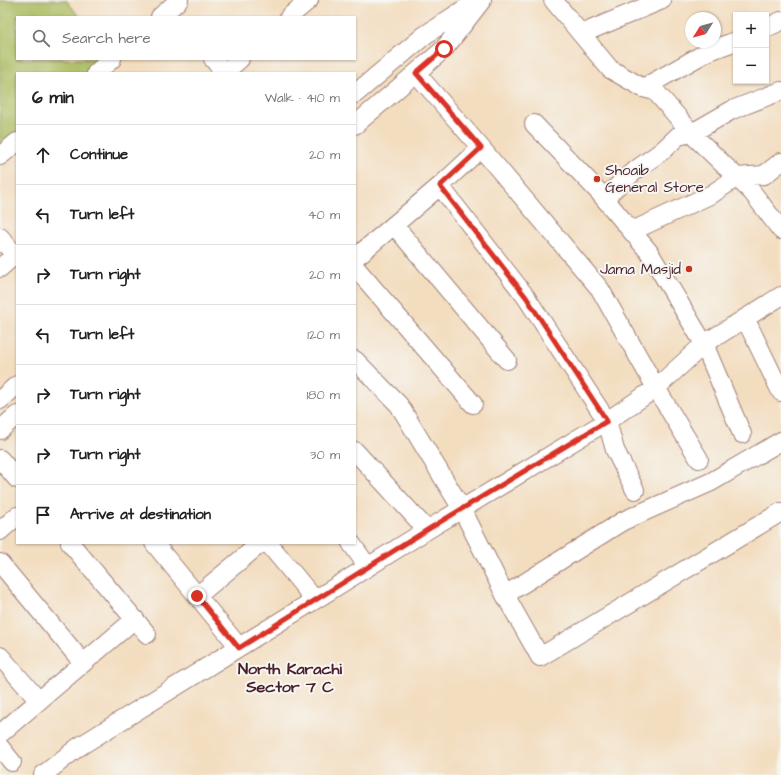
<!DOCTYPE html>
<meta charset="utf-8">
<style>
body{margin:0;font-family:"Architects Daughter",sans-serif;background:#f6f6f6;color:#202124}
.controls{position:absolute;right:12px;top:12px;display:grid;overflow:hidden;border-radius:0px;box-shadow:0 1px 3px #0004}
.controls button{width:36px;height:36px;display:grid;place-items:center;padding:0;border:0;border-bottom:1px solid #e0e0e0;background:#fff;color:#202124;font:20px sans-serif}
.compass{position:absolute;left:685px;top:12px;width:36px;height:36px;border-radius:50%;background:#fff;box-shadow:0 1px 3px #0004;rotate:233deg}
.stop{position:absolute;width:12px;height:12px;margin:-9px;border:3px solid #d93025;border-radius:50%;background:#fff}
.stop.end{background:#d93025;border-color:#fff;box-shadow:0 1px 4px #0008}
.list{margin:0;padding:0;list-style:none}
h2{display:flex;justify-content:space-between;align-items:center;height:52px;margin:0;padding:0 16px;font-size:17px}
h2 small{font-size:13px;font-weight:400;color:#757577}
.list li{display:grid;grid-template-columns:26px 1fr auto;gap:12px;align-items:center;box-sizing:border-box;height:60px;padding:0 16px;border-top:1px solid #e0e0e0}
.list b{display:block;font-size:15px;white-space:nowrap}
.list em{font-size:13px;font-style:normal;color:#757577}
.icon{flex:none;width:22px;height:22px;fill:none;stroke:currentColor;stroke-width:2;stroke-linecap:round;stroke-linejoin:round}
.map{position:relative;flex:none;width:781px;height:775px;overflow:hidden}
.search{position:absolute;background:#fff;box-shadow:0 1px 3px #0004;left:16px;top:16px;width:340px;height:44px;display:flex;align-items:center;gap:10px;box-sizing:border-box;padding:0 14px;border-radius:0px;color:#757577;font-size:15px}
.panel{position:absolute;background:#fff;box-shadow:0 1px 3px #0004;left:16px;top:72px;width:340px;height:472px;border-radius:0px}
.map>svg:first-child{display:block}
</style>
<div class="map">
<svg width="781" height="775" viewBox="0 0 781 775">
<rect width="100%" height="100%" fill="#f6f6f2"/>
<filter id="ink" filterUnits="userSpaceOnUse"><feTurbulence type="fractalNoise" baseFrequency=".025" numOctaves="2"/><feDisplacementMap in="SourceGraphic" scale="8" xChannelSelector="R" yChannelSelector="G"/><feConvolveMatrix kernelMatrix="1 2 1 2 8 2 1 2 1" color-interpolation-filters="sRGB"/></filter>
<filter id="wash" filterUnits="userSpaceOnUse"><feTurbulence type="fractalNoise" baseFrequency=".012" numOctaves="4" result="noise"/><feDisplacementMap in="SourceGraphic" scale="16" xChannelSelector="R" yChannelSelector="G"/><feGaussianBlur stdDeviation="0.9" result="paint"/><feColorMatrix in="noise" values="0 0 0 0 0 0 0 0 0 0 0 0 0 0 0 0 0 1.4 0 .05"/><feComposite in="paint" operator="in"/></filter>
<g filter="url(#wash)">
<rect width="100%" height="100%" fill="#f3ddbf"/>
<path fill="#aabc5f" stroke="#7a6e45" d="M 0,0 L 66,0 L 80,17 L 17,17 L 17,59 L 100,59 L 84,73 L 17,73 L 17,132 L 0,147 Z"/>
</g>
<g filter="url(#ink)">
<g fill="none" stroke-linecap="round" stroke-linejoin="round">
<defs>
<path id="minor" d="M 553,0 L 610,69 L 643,88 L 655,91 L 696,138 L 752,192 L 781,230
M 160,17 L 179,0
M 289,17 L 309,0
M 766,28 L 781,21
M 581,34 L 662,0
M 213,59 L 225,73
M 96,73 L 112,59
M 224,73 L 240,59
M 416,73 L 481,148 L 600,289 L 656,388 L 699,459
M 643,88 L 709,51 L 736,41
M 355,94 L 425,35 L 475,2
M 534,124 L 599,192 L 649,252 L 704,344 L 742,434
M 355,125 L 444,49 L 482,0
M 0,156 L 17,142
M 440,186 L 526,297 L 607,421 L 615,450 L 635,490
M 604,198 L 637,169 L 662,151 L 678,136 L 692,133 L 732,110 L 781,91
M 394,225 L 507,360
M 632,231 L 712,194 L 737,177 L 764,175 L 781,162
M 0,237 L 17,258
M 355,258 L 440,186 L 481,148
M 355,267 L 473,404
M 0,268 L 17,253
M 745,318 L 781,392
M 355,360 L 399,405 L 462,509 L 505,595 L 540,657 L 781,512
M 0,400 L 17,385
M 0,430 L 17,415
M 355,451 L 427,530
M 0,459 L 17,479
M 0,531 L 17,516
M 70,543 L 147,634
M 154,543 L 239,647
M 268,543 L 315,600
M 351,543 L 368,567
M 0,563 L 83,663
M 505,595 L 623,521 L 711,482 L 781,441
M 197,596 L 261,543
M 0,656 L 39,701
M 0,734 L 135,619
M 0,747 L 12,762
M 43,775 L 77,748 L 427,530 L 607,421 L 656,388 L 704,344 L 781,296"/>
</defs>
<use href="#minor" stroke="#9e7e75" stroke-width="20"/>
<use href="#minor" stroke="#fff" stroke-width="18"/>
</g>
</g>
<g fill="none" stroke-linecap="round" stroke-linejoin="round" filter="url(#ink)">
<path stroke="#d93025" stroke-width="5" d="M 197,596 L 239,648 L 427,530 L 607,421 L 526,297 L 440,186 L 481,148 L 416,73 L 444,49"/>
</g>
<g fill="#c8321e" stroke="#f6f6f2" stroke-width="1.5">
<circle cx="597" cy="179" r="4"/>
<circle cx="689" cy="269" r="4"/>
</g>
<g text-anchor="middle" stroke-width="4" stroke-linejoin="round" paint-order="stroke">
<g font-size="15" fill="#4a1f2b" stroke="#f6f6f2" text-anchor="start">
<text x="605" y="175">Shoaib<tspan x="605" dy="17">General Store</tspan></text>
<text x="681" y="274" text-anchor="end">Jama Masjid</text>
</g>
<g font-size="16" font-weight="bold" fill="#4a1f2b" stroke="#f6f6f2">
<text x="290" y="674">North Karachi<tspan x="290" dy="18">Sector 7 C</tspan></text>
</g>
</g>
</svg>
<div class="controls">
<button>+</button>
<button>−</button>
</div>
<svg class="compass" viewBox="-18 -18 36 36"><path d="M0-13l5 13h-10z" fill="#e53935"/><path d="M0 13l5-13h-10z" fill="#757577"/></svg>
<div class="stop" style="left:444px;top:49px"></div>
<div class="stop end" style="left:197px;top:596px"></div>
<div class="search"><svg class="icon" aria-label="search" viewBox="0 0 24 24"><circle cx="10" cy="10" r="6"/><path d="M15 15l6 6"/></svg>Search here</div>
<section class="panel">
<h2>6 min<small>Walk · 410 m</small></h2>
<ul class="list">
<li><svg class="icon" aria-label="ahead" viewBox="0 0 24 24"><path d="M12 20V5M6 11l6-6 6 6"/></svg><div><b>Continue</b></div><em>20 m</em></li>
<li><svg class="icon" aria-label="left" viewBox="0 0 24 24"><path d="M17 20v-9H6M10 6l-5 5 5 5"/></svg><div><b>Turn left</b></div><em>40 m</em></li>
<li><svg class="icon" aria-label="right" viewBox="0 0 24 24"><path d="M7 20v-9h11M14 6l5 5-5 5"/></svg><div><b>Turn right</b></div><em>20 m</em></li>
<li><svg class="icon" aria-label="left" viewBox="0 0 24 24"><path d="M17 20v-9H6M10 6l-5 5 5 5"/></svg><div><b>Turn left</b></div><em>120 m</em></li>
<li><svg class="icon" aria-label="right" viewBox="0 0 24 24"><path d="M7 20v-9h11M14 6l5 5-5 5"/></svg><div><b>Turn right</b></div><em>180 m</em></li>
<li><svg class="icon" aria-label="right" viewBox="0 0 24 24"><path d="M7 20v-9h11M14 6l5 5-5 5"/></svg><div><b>Turn right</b></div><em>30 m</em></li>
<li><svg class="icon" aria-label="arrive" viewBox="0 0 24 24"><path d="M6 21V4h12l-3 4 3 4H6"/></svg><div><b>Arrive at destination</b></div></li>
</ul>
</section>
</div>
